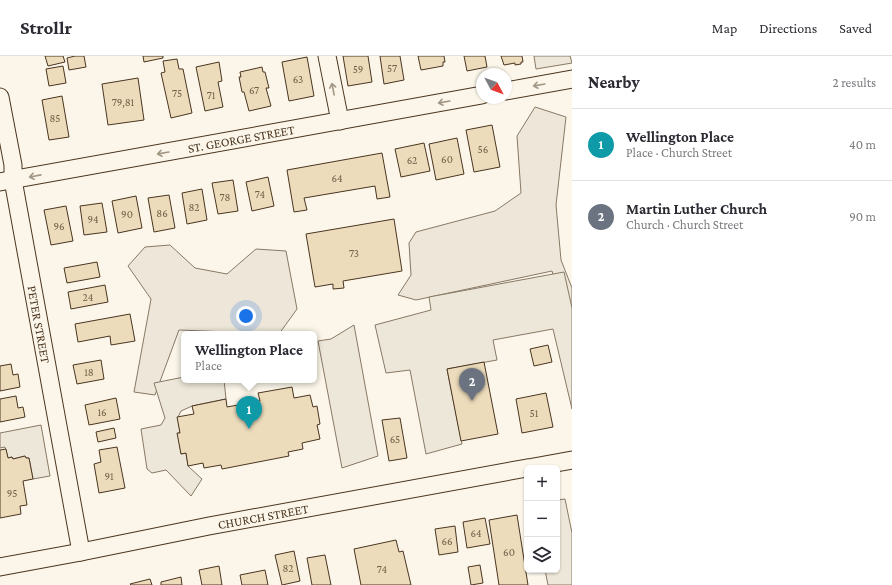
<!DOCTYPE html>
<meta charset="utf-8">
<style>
body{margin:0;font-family:"Crimson Pro",serif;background:#f2f2f3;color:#2b2b33}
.controls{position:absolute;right:12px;bottom:12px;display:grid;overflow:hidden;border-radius:6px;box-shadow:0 1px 3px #0004}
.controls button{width:36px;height:36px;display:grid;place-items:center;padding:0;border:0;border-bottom:1px solid #e1e1e2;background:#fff;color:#2b2b33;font:20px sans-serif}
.compass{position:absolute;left:476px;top:12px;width:36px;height:36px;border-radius:50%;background:#fff;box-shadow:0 1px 3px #0004;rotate:131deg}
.you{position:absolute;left:246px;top:260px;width:14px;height:14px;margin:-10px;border:3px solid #fff;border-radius:50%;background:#1a73e8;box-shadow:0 0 0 6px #1a73e833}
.badge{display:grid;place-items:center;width:26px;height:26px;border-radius:50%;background:#db2777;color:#fff;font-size:13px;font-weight:700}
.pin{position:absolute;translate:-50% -33px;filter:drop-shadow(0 1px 2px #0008)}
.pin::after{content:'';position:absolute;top:21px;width:14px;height:12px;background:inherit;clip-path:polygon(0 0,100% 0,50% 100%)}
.popup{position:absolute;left:181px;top:275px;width:136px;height:52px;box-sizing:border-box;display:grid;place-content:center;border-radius:6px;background:#fff;filter:drop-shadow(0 1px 3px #0005);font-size:13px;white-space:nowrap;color:#7c7c81}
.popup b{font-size:15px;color:#2b2b33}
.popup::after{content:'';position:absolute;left:50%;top:100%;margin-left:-8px;border:8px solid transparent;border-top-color:#fff}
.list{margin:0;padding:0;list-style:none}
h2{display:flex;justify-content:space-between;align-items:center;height:52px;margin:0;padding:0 16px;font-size:17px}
h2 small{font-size:13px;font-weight:400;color:#7c7c81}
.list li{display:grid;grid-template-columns:26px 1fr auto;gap:12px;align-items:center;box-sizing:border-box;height:72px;padding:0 16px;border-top:1px solid #e1e1e2}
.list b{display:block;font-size:15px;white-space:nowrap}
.list p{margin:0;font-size:13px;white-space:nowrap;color:#7c7c81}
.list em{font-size:13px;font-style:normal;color:#7c7c81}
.icon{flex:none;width:22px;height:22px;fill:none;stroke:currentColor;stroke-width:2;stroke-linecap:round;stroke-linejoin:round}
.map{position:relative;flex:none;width:572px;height:529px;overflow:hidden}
header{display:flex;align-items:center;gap:24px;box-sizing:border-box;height:56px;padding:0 20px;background:#fff;border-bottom:1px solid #e1e1e2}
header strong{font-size:19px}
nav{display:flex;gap:22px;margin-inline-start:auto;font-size:14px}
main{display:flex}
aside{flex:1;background:#fff}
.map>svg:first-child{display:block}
</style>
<header>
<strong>Strollr</strong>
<nav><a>Map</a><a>Directions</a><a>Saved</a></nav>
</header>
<main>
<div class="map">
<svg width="572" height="529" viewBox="0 0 572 529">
<rect width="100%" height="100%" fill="#fbf6e9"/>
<path fill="#ede6d9" stroke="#887966" d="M 535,51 L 566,61 L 556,149 L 561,204 L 572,232 L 572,251 L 564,255 L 552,215 L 416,244 L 398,239 L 411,219 L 409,187 L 416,176 L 495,155 L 521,137 L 517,80 Z
M 170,189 L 195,212 L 227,218 L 256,193 L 286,195 L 297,253 L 279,278 L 179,274 L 155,339 L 134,336 L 151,243 L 128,210 L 145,191 Z"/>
<path fill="#ede7d9" stroke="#887966" d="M 534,0 L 570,0 L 572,7 L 536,13 Z
M 564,216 L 572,252 L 572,353 L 553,273 L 493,284 L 497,304 L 447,313 L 462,388 L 426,398 L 410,314 L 386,317 L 375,269 L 431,254 L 429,241 Z
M 354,269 L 378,400 L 342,412 L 318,285 L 331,283 Z
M 184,321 L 184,324 L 224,324 L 226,343 L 192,350 L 181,355 L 178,361 L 180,377 L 178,377 L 181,398 L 186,397 L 188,410 L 202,423 L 191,440 L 166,414 L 152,417 L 147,413 L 141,373 L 161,369 L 165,362 L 154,327 Z
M 41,369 L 50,420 L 33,423 L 29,402 L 26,402 L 25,400 L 13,403 L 12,401 L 8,402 L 5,391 L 0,392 L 0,377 Z
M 565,443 L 572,477 L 572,529 L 548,529 L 545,514 L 557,514 L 557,444 Z"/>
<path fill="#ecdcbc" stroke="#4a3520" d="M 45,0 L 63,0 L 65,6 L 48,10 Z
M 75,0 L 84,0 L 86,11 L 69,14 L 67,2 Z
M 143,0 L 163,0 L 163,2 L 144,6 Z
M 343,0 L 368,0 L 372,26 L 348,30 Z
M 380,0 L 400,0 L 404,24 L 384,28 Z
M 418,0 L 444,0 L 445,6 L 443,6 L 443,10 L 421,14 Z
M 464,0 L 485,0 L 487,11 L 467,15 Z
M 501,0 L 522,0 L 523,6 L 521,6 L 521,8 L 515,9 L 515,7 L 504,9 Z
M 307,1 L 314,40 L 289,45 L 282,6 Z
M 177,3 L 179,13 L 183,13 L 192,57 L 171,62 L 161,17 L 165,16 L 163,5 Z
M 219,6 L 222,25 L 218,26 L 223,51 L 205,55 L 196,11 Z
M 63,10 L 66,27 L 49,30 L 46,13 Z
M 262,11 L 263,16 L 265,16 L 269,32 L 266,32 L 271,50 L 249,55 L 244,36 L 242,36 L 239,21 L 241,21 L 240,16 Z
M 138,22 L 144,64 L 108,69 L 102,28 Z
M 62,40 L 69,81 L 49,84 L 42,44 Z
M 492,69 L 500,111 L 474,116 L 466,74 Z
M 457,82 L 464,118 L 436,124 L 429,88 Z
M 424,87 L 430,115 L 401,121 L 395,93 Z
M 382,97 L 390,141 L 377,143 L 375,130 L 304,142 L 307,154 L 294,156 L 287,114 Z
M 268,121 L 274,150 L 252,155 L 246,126 Z
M 233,124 L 238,155 L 218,158 L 212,127 Z
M 202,133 L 207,164 L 187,168 L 182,137 Z
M 169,139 L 175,172 L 154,176 L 148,142 Z
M 136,140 L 142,172 L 118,177 L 112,145 Z
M 102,147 L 107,176 L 84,179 L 80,150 Z
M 66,150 L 73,185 L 51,189 L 44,154 Z
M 394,163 L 402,215 L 343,225 L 344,232 L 333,233 L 333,228 L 315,231 L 306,178 Z
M 97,206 L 100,221 L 67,227 L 64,212 Z
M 105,229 L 108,246 L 71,253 L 68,236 Z
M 130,258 L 135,285 L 111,289 L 110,280 L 78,286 L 75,268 Z
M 548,289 L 552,306 L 534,310 L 530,293 Z
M 101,304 L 104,323 L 77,328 L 73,309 Z
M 484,306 L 498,378 L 461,385 L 447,313 Z
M 11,308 L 13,319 L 18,318 L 20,331 L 0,335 L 0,310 Z
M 292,331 L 294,342 L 310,339 L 313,351 L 317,350 L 320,368 L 317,369 L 320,383 L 302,387 L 303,393 L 288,396 L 289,400 L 222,413 L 221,409 L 204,412 L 203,407 L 188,410 L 186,397 L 181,398 L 177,377 L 180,377 L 177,361 L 194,358 L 192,350 L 226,343 L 227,351 L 260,345 L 258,337 Z
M 546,337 L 553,371 L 522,377 L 516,343 Z
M 16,340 L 18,352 L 23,351 L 25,361 L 0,366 L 0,343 Z
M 116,342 L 120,363 L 89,369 L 85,349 Z
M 400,362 L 407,402 L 389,405 L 382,364 Z
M 114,372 L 116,382 L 98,386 L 96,376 Z
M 117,391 L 125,432 L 99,437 L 94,408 L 101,406 L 99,394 Z
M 6,393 L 8,402 L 12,401 L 13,403 L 25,400 L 26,402 L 29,402 L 33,423 L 23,425 L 27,449 L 20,450 L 21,458 L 0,462 L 0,394 Z
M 517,459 L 528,529 L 499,529 L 489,464 Z
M 485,462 L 490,488 L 467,492 L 463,466 Z
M 455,470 L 458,496 L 439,499 L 435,473 Z
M 396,484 L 399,496 L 403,495 L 411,529 L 361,529 L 354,493 Z
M 294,495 L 300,525 L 282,529 L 275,499 Z
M 325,499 L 331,529 L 312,529 L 307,502 Z
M 480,509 L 483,527 L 471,529 L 468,511 Z
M 219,510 L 222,529 L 202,529 L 199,514 Z
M 265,514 L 268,529 L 242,529 L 240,519 Z
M 181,521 L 182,529 L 161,529 L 161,526 Z
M 150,523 L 152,529 L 131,529 L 130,528 Z"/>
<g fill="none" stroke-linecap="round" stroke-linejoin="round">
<defs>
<g id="street">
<path d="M 327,0 L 340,65"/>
<path d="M 506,35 L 572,23"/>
<path id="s1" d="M 0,41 L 13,109 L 13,124 L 81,496"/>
<path id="s2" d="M 0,126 L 482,39"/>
<path d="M 528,412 L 572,404"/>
<path id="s3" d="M 0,511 L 81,496 L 209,470 L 527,412"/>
</g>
</defs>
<use href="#street" stroke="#4a3520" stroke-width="19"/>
<use href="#street" stroke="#fbf6e9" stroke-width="17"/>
</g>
<defs><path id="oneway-shaft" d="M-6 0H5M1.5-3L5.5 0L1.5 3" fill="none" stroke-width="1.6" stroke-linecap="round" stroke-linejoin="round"/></defs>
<g stroke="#a29684">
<use href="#oneway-shaft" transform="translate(539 29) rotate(170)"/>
<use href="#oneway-shaft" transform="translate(333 33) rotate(-101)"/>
<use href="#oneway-shaft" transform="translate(444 46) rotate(170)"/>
<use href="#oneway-shaft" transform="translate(163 97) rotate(170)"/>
<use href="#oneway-shaft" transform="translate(35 120) rotate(169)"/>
</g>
<g text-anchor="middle" stroke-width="3" stroke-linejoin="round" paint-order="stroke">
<g font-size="11" fill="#725f47">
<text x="392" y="16">57</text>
<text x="358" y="17">59</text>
<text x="298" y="27">63</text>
<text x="254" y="38">67</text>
<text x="177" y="41">75</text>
<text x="211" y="43">71</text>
<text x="123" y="50">79,81</text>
<text x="55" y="66">85</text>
<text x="483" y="97">56</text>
<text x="447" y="107">60</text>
<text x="412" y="108">62</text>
<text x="337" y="126">64</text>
<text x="260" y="142">74</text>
<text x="225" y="145">78</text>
<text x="194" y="155">82</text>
<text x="162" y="161">86</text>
<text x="127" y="162">90</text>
<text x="93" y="167">94</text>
<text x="59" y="174">96</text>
<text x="354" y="201">73</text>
<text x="88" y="245">24</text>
<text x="89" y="320">18</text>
<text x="102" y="360">16</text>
<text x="534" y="361">51</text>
<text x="395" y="387">65</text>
<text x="109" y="424">91</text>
<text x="12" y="441">95</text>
<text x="476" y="481">64</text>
<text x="447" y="489">66</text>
<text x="509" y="500">60</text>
<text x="288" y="516">82</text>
<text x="382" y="517">74</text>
</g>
<g font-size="13" fill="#4a3520" stroke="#fbf6e9">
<text dy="5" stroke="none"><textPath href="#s2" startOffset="245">ST. GEORGE STREET</textPath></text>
<text dy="5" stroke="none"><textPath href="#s1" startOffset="231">PETER STREET</textPath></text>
<text dy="5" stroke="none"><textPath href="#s3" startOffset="268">CHURCH STREET</textPath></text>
</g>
</g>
</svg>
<div class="controls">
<button>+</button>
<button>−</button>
<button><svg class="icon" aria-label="layers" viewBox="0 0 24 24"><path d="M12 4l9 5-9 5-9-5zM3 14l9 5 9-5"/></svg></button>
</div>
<svg class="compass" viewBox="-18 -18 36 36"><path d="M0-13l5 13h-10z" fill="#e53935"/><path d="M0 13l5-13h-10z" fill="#7c7c81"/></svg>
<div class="you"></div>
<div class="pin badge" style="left:249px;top:373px;background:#0f9aa8">1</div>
<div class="popup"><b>Wellington Place</b>Place</div>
<div class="pin badge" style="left:472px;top:345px;background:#6b7280">2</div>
</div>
<aside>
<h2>Nearby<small>2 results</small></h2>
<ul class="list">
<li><span class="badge" style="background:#0f9aa8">1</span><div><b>Wellington Place</b><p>Place · Church Street</p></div><em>40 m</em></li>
<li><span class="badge" style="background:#6b7280">2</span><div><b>Martin Luther Church</b><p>Church · Church Street</p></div><em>90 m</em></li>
</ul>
</aside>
</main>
